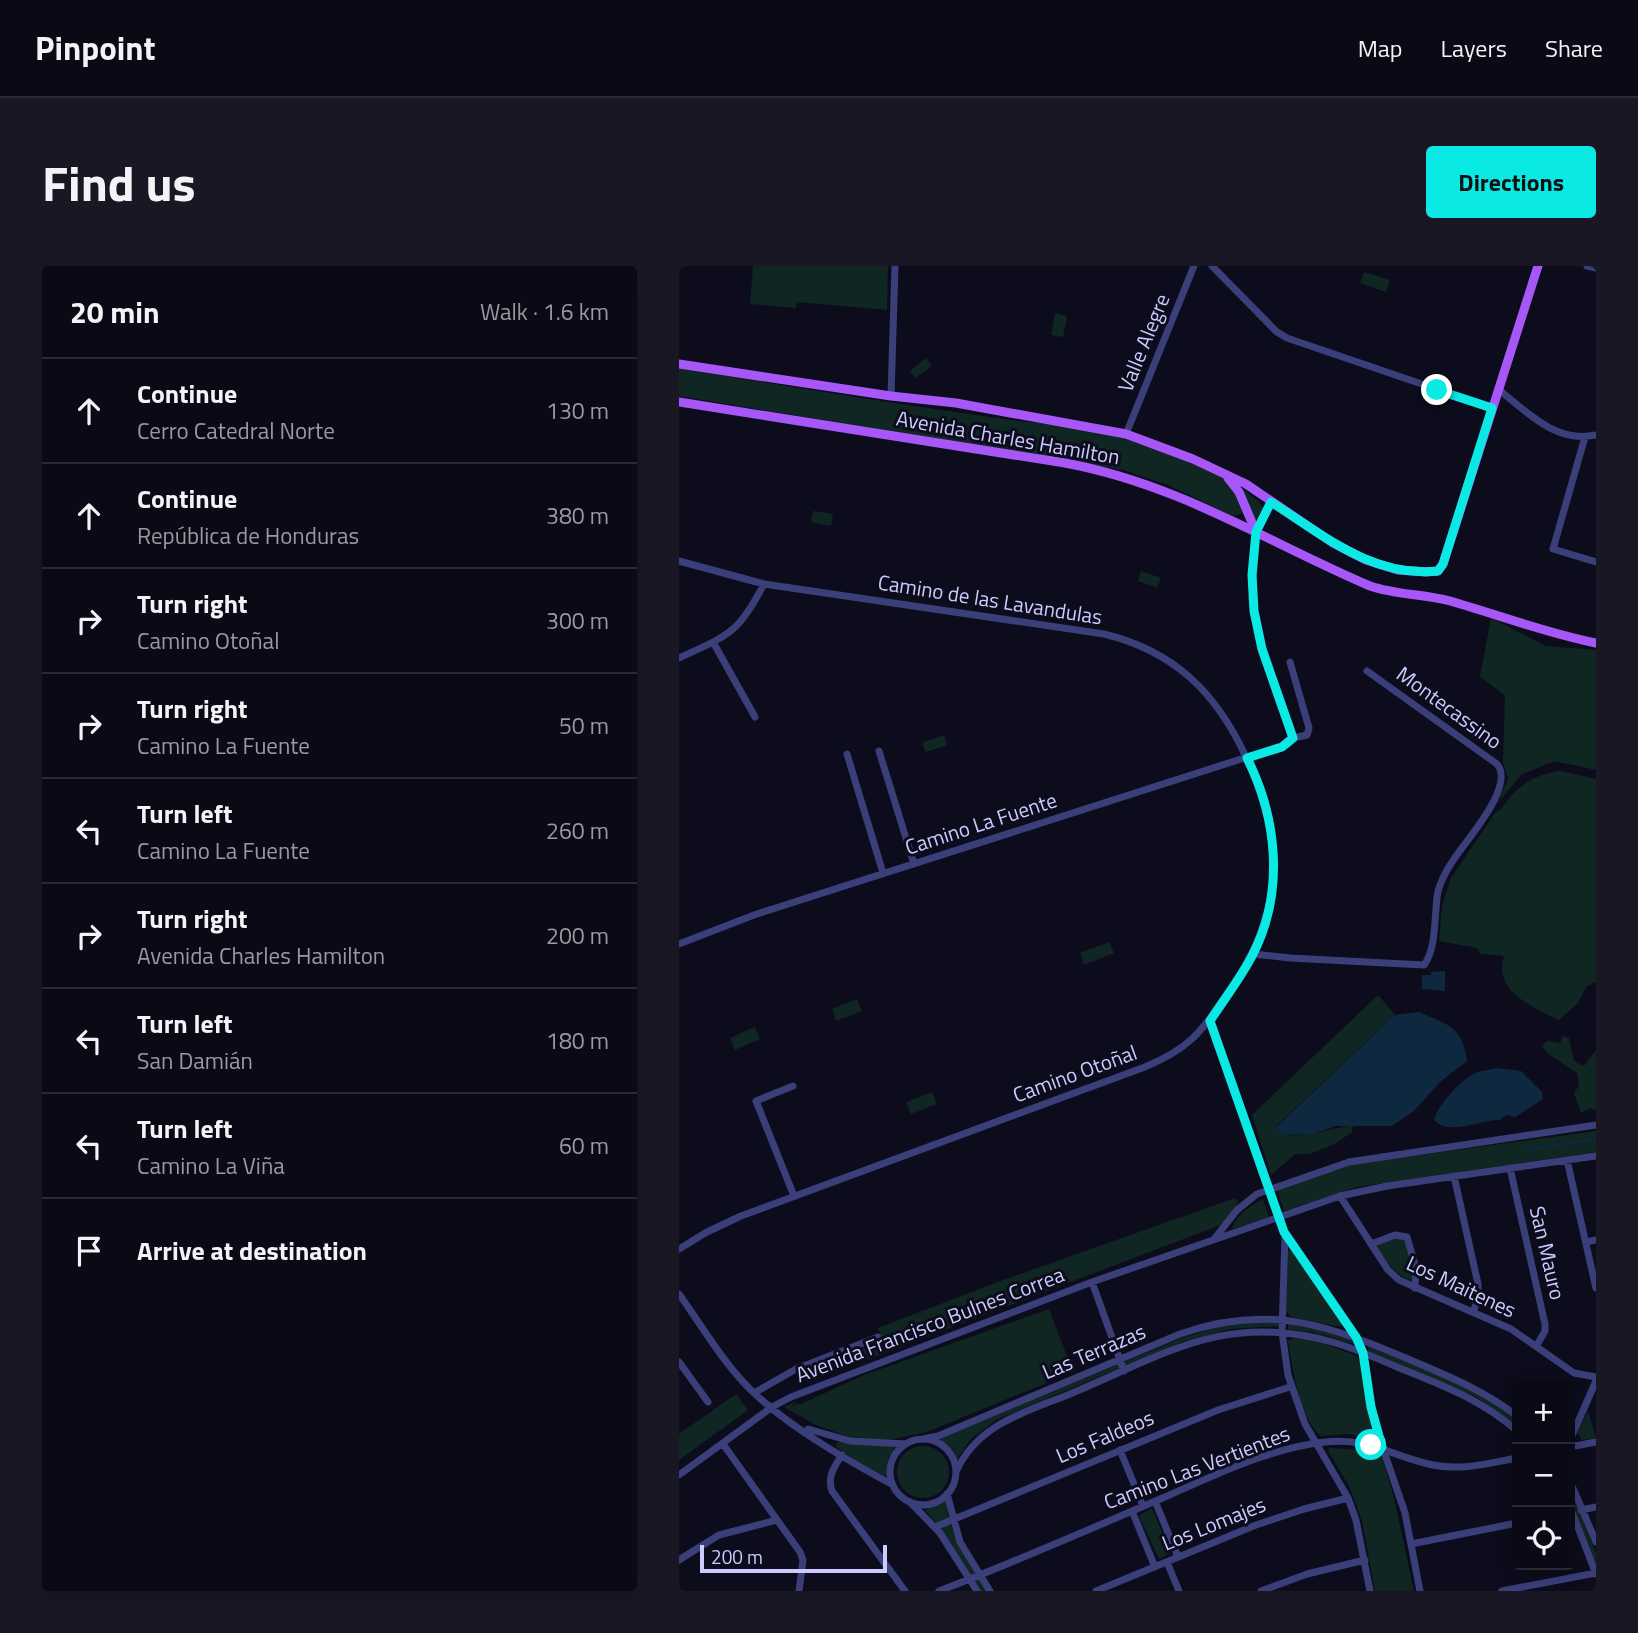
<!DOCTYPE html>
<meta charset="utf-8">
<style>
body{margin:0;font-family:"Titillium Web",sans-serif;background:#181723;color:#f1f3f6}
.controls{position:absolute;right:21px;bottom:21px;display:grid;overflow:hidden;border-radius:7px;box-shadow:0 4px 18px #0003}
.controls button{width:63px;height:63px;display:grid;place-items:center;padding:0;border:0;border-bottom:2px solid #2a2a35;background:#0a0916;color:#f1f3f6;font:35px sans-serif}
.scale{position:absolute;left:21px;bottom:18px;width:187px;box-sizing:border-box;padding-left:7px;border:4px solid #cbcbfd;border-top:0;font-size:19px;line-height:24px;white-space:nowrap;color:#cbcbfd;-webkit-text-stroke:5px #0d0c1d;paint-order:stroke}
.stop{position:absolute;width:21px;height:21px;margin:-16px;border:5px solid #0ae9e3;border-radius:50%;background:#fff}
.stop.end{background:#0ae9e3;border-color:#fff;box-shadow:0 2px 7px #0008}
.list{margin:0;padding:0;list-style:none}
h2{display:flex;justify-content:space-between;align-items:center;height:91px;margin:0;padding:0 28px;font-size:30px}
h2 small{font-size:23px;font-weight:400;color:#999aa1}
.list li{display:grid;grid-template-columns:46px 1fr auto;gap:21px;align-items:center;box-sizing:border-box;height:105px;padding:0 28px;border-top:2px solid #2a2a35}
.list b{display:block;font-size:26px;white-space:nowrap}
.list p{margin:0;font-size:23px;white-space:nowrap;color:#999aa1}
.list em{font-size:23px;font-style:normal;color:#999aa1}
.icon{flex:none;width:38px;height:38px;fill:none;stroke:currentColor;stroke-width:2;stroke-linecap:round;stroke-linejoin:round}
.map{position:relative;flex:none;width:917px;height:1325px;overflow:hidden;border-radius:7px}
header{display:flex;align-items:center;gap:42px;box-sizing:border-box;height:98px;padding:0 35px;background:#0a0916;border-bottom:2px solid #2a2a35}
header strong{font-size:33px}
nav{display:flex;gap:38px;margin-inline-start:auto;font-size:24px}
.intro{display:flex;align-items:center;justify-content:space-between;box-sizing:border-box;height:168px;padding:0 42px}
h1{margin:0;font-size:49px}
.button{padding:18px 32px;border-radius:7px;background:#0ae9e3;color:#111;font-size:24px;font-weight:700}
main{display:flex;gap:42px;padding:0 42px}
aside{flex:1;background:#0a0916;border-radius:7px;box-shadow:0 4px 18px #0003}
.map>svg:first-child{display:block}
</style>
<header>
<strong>Pinpoint</strong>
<nav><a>Map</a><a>Layers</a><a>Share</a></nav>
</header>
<div class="intro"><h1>Find us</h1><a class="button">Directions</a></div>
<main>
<aside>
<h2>20 min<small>Walk · 1.6 km</small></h2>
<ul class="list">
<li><svg class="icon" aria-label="ahead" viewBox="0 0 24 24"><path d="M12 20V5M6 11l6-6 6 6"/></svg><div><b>Continue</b><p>Cerro Catedral Norte</p></div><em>130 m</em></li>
<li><svg class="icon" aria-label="ahead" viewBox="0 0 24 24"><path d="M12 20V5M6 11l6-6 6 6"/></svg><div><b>Continue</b><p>República de Honduras</p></div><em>380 m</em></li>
<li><svg class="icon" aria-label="right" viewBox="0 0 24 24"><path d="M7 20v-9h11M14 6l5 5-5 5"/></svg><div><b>Turn right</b><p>Camino Otoñal</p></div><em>300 m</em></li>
<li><svg class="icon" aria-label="right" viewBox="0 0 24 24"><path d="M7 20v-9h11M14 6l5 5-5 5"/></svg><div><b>Turn right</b><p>Camino La Fuente</p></div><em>50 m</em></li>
<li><svg class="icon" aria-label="left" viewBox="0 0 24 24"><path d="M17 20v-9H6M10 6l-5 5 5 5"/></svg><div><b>Turn left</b><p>Camino La Fuente</p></div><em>260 m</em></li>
<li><svg class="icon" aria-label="right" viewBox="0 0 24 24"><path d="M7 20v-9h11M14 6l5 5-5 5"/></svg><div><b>Turn right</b><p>Avenida Charles Hamilton</p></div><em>200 m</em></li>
<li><svg class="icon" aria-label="left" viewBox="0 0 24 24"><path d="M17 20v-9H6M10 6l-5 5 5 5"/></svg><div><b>Turn left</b><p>San Damián</p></div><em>180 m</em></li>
<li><svg class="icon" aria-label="left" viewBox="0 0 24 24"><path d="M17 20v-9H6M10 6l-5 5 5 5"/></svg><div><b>Turn left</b><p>Camino La Viña</p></div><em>60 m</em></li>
<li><svg class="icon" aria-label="arrive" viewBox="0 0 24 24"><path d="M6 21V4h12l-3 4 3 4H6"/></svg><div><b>Arrive at destination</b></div></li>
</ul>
</aside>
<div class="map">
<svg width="917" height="1325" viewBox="0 0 917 1325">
<rect width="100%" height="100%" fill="#0d0c1d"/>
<path fill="#102623" d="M 74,0 L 209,0 L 208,44 L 118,36 L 117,42 L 71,38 Z
M 685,6 L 711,14 L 707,26 L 681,17 Z
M 376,47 L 388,50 L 384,71 L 372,69 Z
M 247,92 L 253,100 L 236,112 L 231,105 Z
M 0,102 C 111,121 221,138 332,154 C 360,158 390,158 417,164 C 449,170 571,214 584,242 L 576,257 L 570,246 L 554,250 L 489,219 L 444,204 L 0,130 Z
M 134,245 L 154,248 L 152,260 L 132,256 Z
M 462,305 L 482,312 L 478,322 L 459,315 Z
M 812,352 L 867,380 L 917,384 L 917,504 L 875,495 L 842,509 L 819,537 L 829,512 L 824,497 L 826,429 L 801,411 Z
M 265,469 L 268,479 L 247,486 L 243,477 Z
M 882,505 L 917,513 L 917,716 L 907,721 L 899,737 L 880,754 C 854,741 814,726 825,690 L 801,688 L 798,682 L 760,675 L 763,640 L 772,612 L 816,547 C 823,543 824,541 828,535 C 840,517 862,507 882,505 Z
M 430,676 L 435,687 L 405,699 L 401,687 Z
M 699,729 L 716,749 L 596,861 C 600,864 602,867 605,868 C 620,874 656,860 674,860 L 673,866 L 656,878 L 631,888 L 616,888 L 592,909 L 573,849 Z
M 178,733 L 183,745 L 157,755 L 153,743 Z
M 76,761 L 81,773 L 56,784 L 51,772 Z
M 884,770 L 890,772 L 895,795 L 905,800 L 917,784 L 917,844 L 911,842 L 902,847 L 895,827 L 900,820 L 898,807 L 868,787 L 863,780 L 868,775 L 881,777 Z
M 253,826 L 258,838 L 232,848 L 227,836 Z
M 917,865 L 917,886 L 678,921 L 605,945 L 598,923 L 674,898 Z
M 556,932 L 559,937 L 544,958 L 145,1110 L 140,1100 L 203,1073 L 199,1062 L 316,1017 Z
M 584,933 L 590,951 L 553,963 C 557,948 572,940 584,933 Z
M 719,971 L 724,971 L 728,976 L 734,1015 C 716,1010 708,995 698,981 L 700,978 Z
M 611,983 L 663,1056 L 662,1061 L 613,1051 L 607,1046 L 609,985 Z
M 370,1043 L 394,1106 L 248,1166 L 209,1174 L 170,1171 L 135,1158 L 105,1141 L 117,1135 L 111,1143 L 118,1137 L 120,1139 L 185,1109 Z
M 582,1056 L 599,1057 L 600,1060 L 551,1063 L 503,1076 L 317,1154 L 292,1173 L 278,1193 L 274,1184 L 261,1174 L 262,1172 L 503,1072 L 549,1058 Z
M 609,1058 L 629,1060 L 675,1074 L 675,1078 L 633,1066 L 609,1063 Z
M 616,1072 L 632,1073 L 676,1089 L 681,1095 L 695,1169 L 691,1172 L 668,1168 L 642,1170 C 621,1153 613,1101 609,1075 Z
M 690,1081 C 740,1101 797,1118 838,1154 L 838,1160 L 797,1131 L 689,1085 Z
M 57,1128 L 69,1144 L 0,1194 L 0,1168 Z
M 909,1145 L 917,1172 L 903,1174 L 898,1167 Z
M 159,1176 L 217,1181 L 209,1192 L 208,1211 L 177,1195 L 156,1180 Z
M218 1206a26 26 0 1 1 52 0a26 26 0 1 1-52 0Z
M 650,1182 L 696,1185 L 703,1191 L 715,1232 L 735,1325 L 696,1325 L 683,1255 L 670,1220 L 649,1185 Z
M 891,1221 L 917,1287 L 917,1300 L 891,1232 Z
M 265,1233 L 267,1234 C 270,1270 289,1295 308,1325 L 301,1325 L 264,1266 L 246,1244 Z
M 473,1242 L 492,1287 L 480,1293 L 460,1250 Z"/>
<path fill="#0e2840" d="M 766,705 L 766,725 L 743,723 L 743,709 L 752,709 L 752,706 Z
M 740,746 C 770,759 783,760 788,795 L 761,816 L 735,845 L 713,860 L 657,860 L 633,868 L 605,869 L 596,862 L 716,749 Z
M 818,802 L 842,805 L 863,826 L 864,833 L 836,851 L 827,849 L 821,854 C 801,853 772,871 755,854 C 758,840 783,813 796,807 C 803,804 811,804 818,802 Z"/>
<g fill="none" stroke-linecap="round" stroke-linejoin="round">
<path stroke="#0e2840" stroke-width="2" d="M 845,884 L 917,873"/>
<path stroke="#3a3f7a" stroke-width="7" d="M 533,0 L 598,66 L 608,72 L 813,142
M 908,0 L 917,2
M 819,123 C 848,146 877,178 917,169
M 212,130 L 216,0
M 447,168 L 515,0
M 906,171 L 874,283 L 917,296
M 0,295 L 85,318 L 425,368 C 495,385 537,426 567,491 C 608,579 604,650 547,730 C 520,768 511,782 466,801 L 62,950 L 28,966 L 0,983
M 34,376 L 76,451
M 0,392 C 50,369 59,368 85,318
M 611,396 L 630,462 L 628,469 L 614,472
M 200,485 L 235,598
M 168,488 L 204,607
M 0,678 L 75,649 L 609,478 L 614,472 L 612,463 L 583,383 L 573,333 L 577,266 L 592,236
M 574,688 L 611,692 L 745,699 C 758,683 755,646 759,625 C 762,615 767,605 773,596 C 786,575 837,521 818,498 L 688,405
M 531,755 L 605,966 L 677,1071 L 684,1087 L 690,1128 L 699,1168 L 726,1247 L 741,1325
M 114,820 L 77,835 L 115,930
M 888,894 L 917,1022
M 831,902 L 866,1058 L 866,1065 L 858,1079
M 775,910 L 799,1018 L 799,1033 L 794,1046
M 661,930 L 709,1004 L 720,1014 L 832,1063 L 895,1107 L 917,1111
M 606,970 L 603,1066 L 609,1109 L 626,1158 L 669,1232 L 677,1254 L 691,1325
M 536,972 L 558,944 L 578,928 L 670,896 L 917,859
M 907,976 L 917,974
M 692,978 L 716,969 L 728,971 L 737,1002 L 736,1022
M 413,1016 L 445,1105
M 0,1028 C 23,1060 46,1100 75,1127 C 113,1163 168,1194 214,1219
M 0,1096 L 29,1136
M 75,1127 L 117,1103 L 199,1071
M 129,1163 L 171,1175 L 227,1178
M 244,1173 L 259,1170 L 501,1068 C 591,1036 651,1060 734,1095 C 771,1111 806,1125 838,1150
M211 1206a33 33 0 1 1 66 0a33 33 0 1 1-66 0Z
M 891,1174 L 917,1115
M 44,1178 L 121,1286 L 124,1294 L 120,1325
M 891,1181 L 917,1176
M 441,1184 L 464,1240
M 163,1189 C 155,1201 148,1211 153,1225 L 226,1325
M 277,1206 C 298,1158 347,1146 391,1128 C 487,1088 546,1046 653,1076 C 675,1082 697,1092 718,1101 C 761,1118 803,1134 838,1165
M 0,1209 L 93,1141 L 112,1131 L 413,1016 L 661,930 L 708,920 L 917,890
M 891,1215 L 917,1276
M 268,1228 L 281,1276 L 311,1325
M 476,1235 L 499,1291
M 231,1236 L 261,1267 L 298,1325
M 891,1241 L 917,1308
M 902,1244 L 917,1241
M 453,1245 L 476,1301
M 256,1261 L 539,1144 L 611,1121
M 732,1278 L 838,1257
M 0,1294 L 40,1269 L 98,1254
M 488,1296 L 500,1325
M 260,1325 C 336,1296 411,1263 486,1231 C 536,1209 591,1182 646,1176 C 691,1171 714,1191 754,1199 C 783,1205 811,1197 838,1192
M 417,1325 L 577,1259 L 625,1243 L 669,1232
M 582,1325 L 628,1308 L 686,1294
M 823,1325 L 917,1307"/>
<path stroke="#a757f7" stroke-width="9" d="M 0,98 L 212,130 L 277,137 L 447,168 L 514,193 L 567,218 L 654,277 L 687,294 L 719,304 L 747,306 L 759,305 L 764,298 L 859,0
M 0,136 L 386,197 C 500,218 588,276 691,320 C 717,329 745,328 771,335 C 820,349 867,367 917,377
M 549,212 L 560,226 L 577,266"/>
</g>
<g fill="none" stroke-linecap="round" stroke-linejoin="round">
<path stroke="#0ae9e3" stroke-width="9" d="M 692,1179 L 703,1181 L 692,1141 L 684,1087 L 677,1071 L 605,966 L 531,755 C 545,733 562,712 574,688 C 606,625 598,552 568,492 L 603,481 L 614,472 L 583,383 L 575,345 L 573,309 L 577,266 L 592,236 C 644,269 694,312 759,305 L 764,298 L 813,142 L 758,124"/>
</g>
<g text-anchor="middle" stroke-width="6" stroke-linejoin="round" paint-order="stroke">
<g font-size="21" fill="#cbcbfd" stroke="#0d0c1d">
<text transform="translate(465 77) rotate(-68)" y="7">Valle Alegre</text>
<text transform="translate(329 172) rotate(10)" y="7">Avenida Charles Hamilton</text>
<text transform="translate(311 334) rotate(9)" y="7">Camino de las Lavandulas</text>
<text transform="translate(770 442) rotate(36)" y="7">Montecassino</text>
<text transform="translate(302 558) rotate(-18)" y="7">Camino La Fuente</text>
<text transform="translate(396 808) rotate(-20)" y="7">Camino Otoñal</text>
<text transform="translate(868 987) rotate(77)" y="7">San Mauro</text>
<text transform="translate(782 1021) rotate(25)" y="7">Los Maitenes</text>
<text transform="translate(251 1059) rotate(-21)" y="7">Avenida Francisco Bulnes Correa</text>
<text transform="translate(415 1086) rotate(-23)" y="7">Las Terrazas</text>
<text transform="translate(426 1171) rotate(-23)" y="7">Los Faldeos</text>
<text transform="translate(518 1202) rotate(-21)" y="7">Camino Las Vertientes</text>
<text transform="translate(535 1258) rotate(-22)" y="7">Los Lomajes</text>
</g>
</g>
</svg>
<div class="controls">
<button>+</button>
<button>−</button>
<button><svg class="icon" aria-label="locate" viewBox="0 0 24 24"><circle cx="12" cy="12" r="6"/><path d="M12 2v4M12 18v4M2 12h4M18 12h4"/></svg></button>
</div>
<div class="scale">200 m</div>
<div class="stop" style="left:692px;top:1179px"></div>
<div class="stop end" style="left:758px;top:124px"></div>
</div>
</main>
